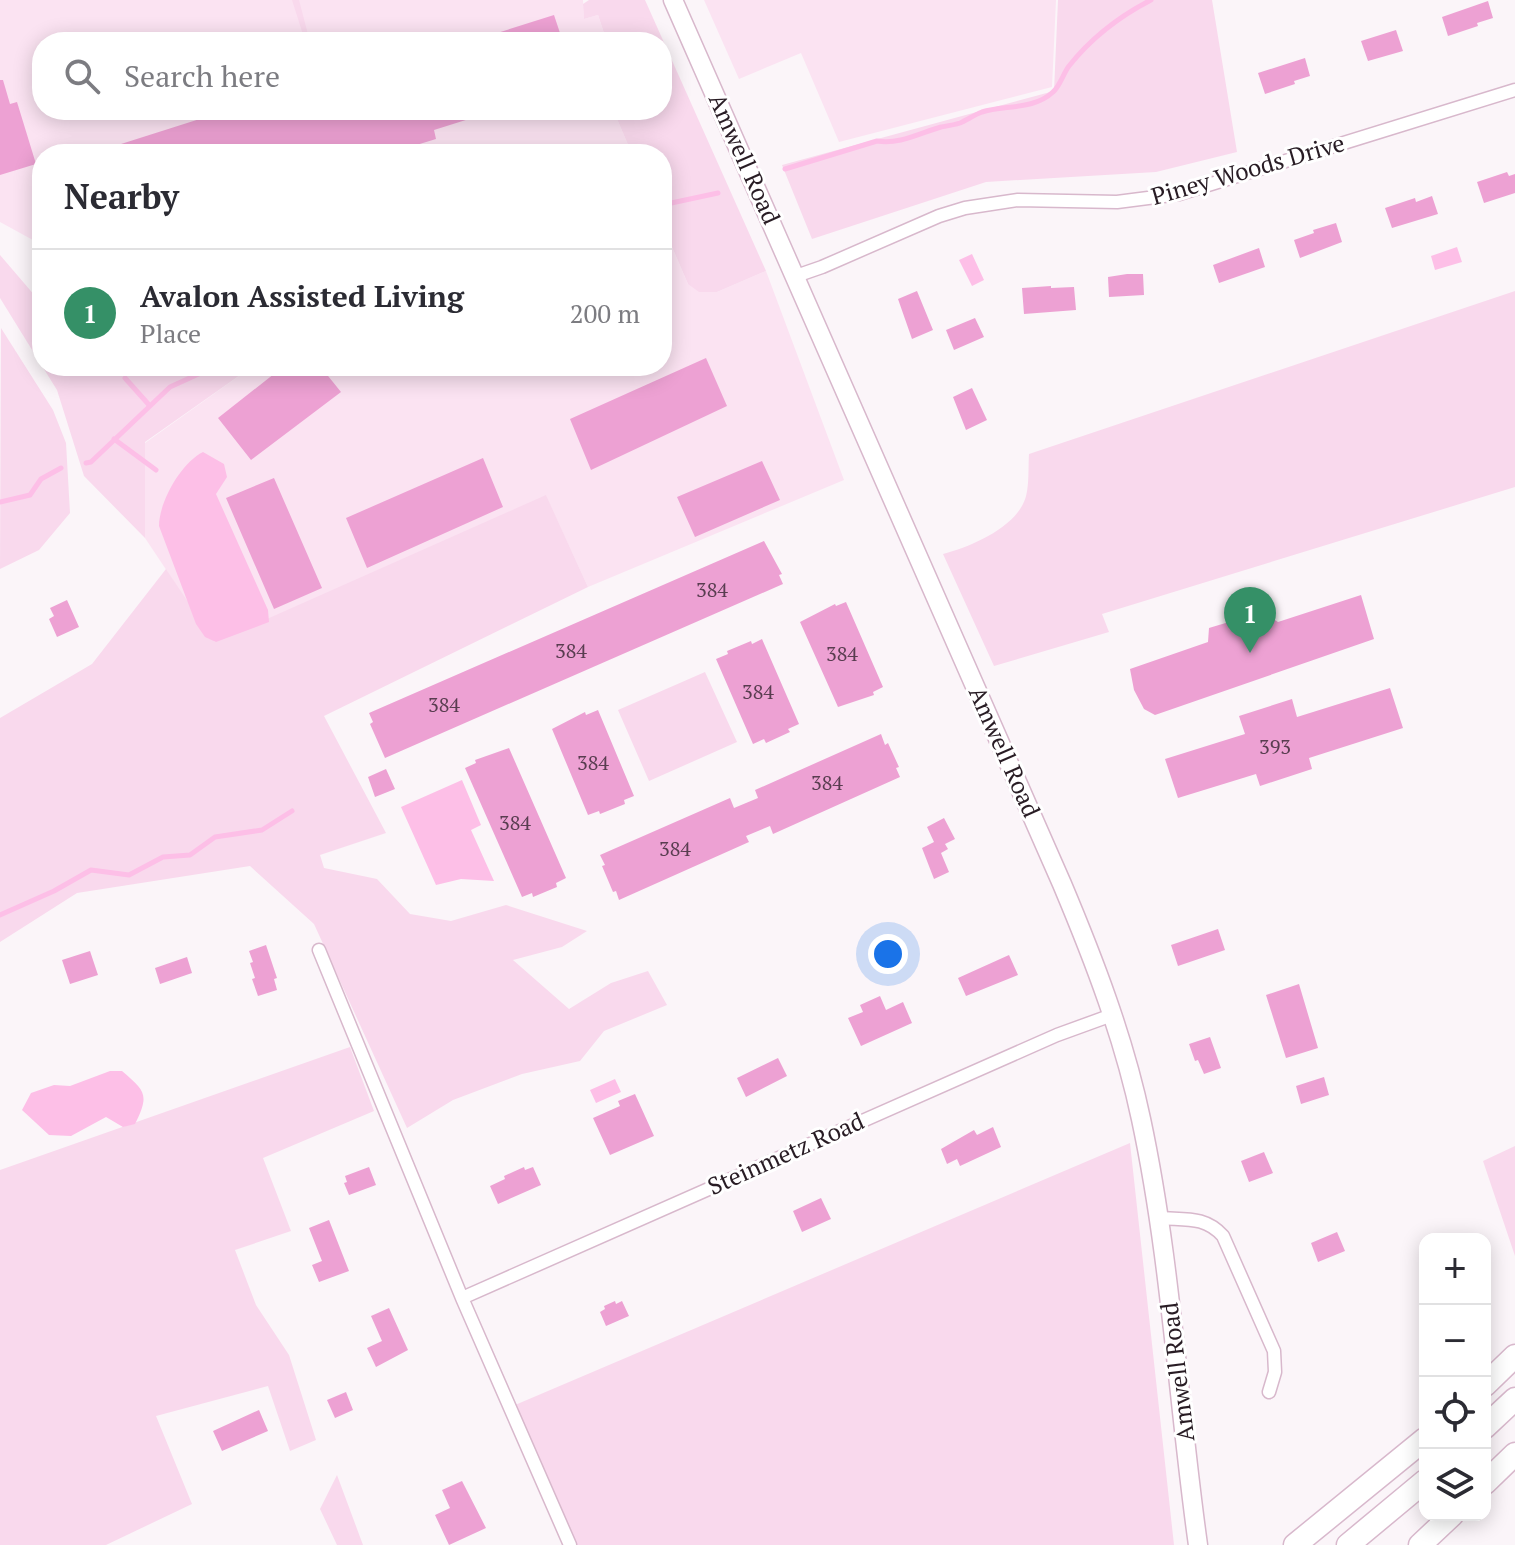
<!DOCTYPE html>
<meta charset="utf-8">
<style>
body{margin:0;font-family:"PT Serif",serif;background:#f2f2f3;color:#2b2b33}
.controls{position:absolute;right:24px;bottom:24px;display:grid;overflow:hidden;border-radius:16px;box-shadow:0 4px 20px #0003}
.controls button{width:72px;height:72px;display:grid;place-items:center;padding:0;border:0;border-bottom:2px solid #e1e1e2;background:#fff;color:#2b2b33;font:40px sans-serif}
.you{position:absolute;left:888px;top:954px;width:28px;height:28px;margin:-20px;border:6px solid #fff;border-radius:50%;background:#1a73e8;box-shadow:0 0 0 12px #1a73e833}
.badge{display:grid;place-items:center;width:52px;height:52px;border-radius:50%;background:#359067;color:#fff;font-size:26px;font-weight:700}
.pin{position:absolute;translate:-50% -66px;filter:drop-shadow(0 2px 4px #0008)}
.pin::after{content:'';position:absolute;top:42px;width:28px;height:24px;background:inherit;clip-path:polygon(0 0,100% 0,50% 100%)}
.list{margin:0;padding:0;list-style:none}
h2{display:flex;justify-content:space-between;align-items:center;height:104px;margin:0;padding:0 32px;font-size:34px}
h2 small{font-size:26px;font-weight:400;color:#7c7c81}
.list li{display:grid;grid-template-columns:52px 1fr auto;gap:24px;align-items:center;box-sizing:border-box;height:128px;padding:0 32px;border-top:2px solid #e1e1e2}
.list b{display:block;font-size:30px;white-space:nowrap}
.list p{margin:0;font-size:26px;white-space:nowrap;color:#7c7c81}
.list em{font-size:26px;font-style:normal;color:#7c7c81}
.icon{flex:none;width:44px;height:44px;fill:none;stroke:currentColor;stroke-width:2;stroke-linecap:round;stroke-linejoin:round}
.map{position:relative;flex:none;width:1515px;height:1545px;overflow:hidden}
.search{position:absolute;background:#fff;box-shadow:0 4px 20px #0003;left:32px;top:32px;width:640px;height:88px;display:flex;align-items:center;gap:20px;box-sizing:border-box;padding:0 28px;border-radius:32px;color:#7c7c81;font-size:30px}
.panel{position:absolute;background:#fff;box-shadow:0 4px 20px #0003;left:32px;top:144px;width:640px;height:232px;border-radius:32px}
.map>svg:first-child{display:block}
</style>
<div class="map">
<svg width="1515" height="1545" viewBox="0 0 1515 1545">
<rect width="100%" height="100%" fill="#fbf5f9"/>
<path fill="#fbe3f2" d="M 0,0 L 583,0 L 584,19 L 598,15 L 607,42 L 42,42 L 42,110 L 620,110 L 614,112 L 632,154 L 42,154 L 42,245 L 0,222 Z
M 704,0 L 1056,0 L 1052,87 L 839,142 L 801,53 L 739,79 Z
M 662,224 L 688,284 L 717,292 L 766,271 L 844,480 L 588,587 L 546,496 L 288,613 L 215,643 L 145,538 L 145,443 L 253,366 L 662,366 Z"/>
<path fill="#f9d9ed" d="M 292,0 L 299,0 L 310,42 L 305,41 Z
M 589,0 L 645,0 L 766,271 L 717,292 L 699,292 L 688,284 L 662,224 L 662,154 L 632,154 L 614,112 L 662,110 L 662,42 L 607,42 L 598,15 L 584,19 L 583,4 Z
M 1058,0 L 1212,0 L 1237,152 L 1156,172 L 986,182 L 812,239 L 782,165 L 1054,91 Z
M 0,255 L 42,304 L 42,366 L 0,298 Z
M 1515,291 L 1515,487 L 1102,614 L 1109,632 L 994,666 L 943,554 C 969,547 1010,530 1023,504 C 1030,492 1028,468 1029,454 Z
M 1,328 L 53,410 L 66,443 L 70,513 L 39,550 L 0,569 Z
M 42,366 L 88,366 L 90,369 L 96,366 L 253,366 L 145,442 L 145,538 L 84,476 L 57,390 Z
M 546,495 L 588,587 L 324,716 L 386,833 L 320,855 L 324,868 L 377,879 L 410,914 L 451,921 L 506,905 L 587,931 L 562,947 L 513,960 L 569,1009 L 611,983 L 648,971 L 667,1005 L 604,1031 L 580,1061 L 522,1074 L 453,1100 L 407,1128 L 314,924 L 250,866 L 77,893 L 0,942 L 0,718 L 92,664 L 166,569 L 215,642 Z
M 705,672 L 737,742 L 649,781 L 618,710 Z
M 350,1047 L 374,1111 L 263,1158 L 291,1231 L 235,1250 L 256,1305 L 289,1355 L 316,1440 L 290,1451 L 268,1386 L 156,1416 L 192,1504 L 106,1545 L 0,1545 L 0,1170 Z
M 1130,1143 L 1174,1545 L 570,1545 L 508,1408 Z
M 1515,1146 L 1515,1256 L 1483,1161 Z
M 337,1475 L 363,1545 L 337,1545 L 320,1509 Z"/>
<path fill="#fdbfe7" d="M 1457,247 L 1462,262 L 1435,270 L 1431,256 Z
M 972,254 L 984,280 L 972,286 L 959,260 Z
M 203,452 L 224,464 L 227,477 L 216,494 L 268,610 L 269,622 L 216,642 L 205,637 L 196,624 L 159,526 C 159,502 181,463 203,452 Z
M 462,780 L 481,825 L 471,830 L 494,881 L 461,879 L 436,885 L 401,807 Z
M 110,1071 L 122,1071 C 145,1091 150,1094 135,1124 L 123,1127 L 106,1117 L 71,1136 L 49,1135 L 22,1110 L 31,1093 L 54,1085 L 70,1086 Z
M 615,1079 L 621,1092 L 596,1103 L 590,1090 Z"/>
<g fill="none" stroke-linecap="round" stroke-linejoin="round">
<path stroke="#fdbfe7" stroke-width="5" d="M 785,169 L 877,141 C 899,145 920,133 941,127 C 947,126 954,125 960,123 C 967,120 974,115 982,112 C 1004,105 1034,110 1053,92 C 1060,86 1063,74 1069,66 C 1092,37 1118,17 1151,0
M 662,205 L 718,193
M 125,378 L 150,406
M 114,439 L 156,470
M 86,463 L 91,462 L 170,387 L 216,366
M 0,502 L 30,495 L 41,479 L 61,468
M 0,915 L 54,891 L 91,870 L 129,875 L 163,857 L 190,855 L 215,837 L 262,830 L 292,811"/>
</g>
<path fill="#eda1d3" d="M 1488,1 L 1493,18 L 1477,23 L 1478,26 L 1448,36 L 1442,17 Z
M 554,15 L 563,42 L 479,42 L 478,39 Z
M 1396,30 L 1403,51 L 1368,61 L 1361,41 Z
M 1305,58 L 1310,76 L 1294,81 L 1295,84 L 1265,94 L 1258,73 Z
M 0,80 L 3,80 L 10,104 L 17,102 L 36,164 L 0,175 Z
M 228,110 L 487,110 L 488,113 L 434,130 L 436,139 L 400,150 L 401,154 L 99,154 L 99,151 Z
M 1507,172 L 1509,176 L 1515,174 L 1515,193 L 1484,203 L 1477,182 Z
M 1432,196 L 1438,214 L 1392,228 L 1385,208 L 1415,198 L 1416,202 Z
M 1336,223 L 1342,242 L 1300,258 L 1294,240 L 1314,233 L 1313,230 Z
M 1259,248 L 1265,267 L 1219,283 L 1213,265 Z
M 1127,274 L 1143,274 L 1144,295 L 1109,297 L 1108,277 Z
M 1051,286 L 1051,288 L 1074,287 L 1076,310 L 1024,314 L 1022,288 Z
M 917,291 L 933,330 L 912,339 L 898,299 Z
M 975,318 L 984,337 L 954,350 L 946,330 Z
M 706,358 L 727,406 L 591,470 L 570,419 Z
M 284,366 L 320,366 L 341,392 L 251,460 L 218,418 Z
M 972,388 L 987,420 L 966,430 L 953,397 Z
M 483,458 L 503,507 L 367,568 L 346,518 Z
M 762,461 L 780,500 L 695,537 L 677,497 Z
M 274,478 L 322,588 L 274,609 L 226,498 Z
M 764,541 L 782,574 L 779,575 L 783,584 L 385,758 L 370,724 L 373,722 L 369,713 Z
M 1361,595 L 1374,639 L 1155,715 L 1144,709 L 1134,690 L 1130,669 L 1208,642 L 1209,628 L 1262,612 L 1278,622 Z
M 67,600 L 79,627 L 57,637 L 49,619 L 54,616 L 50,608 Z
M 846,602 L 883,687 L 873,692 L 874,695 L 838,707 L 800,622 L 835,604 L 836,606 Z
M 762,639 L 799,724 L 788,729 L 790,732 L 766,743 L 764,739 L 753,744 L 716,659 L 728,654 L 727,651 L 751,641 L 752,644 Z
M 1390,688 L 1403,728 L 1309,758 L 1312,769 L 1260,786 L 1256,774 L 1178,798 L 1165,759 L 1245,734 L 1239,716 L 1292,699 L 1297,717 Z
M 598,710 L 634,796 L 624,800 L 625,804 L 600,814 L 599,811 L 588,815 L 552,729 L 585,712 L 586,715 Z
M 881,734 L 885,745 L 888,743 L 899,767 L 896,768 L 900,777 L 773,834 L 770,826 L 746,836 L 749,842 L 619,900 L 616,891 L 613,892 L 602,866 L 605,865 L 600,855 L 730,798 L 734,808 L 758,798 L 755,790 Z
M 509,748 L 566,878 L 556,883 L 557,887 L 533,897 L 532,893 L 522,897 L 465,768 L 476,763 L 475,760 Z
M 386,769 L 395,789 L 375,797 L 368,777 Z
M 944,818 L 955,839 L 945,844 L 948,849 L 941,853 L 949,872 L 934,879 L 922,848 L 934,842 L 927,827 Z
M 1218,929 L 1225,950 L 1178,966 L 1171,945 Z
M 266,945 L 277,978 L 274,979 L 277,990 L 258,996 L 252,979 L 255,978 L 250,963 L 253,962 L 249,951 Z
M 90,951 L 98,975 L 70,984 L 62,960 Z
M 1009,955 L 1018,975 L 966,996 L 958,978 Z
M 187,957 L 192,973 L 160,984 L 155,968 Z
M 1299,984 L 1318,1048 L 1286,1058 L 1266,995 Z
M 880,996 L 886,1010 L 903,1002 L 912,1023 L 861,1046 L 848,1018 L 863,1012 L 860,1005 Z
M 1210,1037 L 1221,1068 L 1204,1074 L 1198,1060 L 1195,1061 L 1189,1044 Z
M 778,1058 L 787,1076 L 746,1097 L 737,1078 Z
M 1324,1077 L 1329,1095 L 1301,1104 L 1296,1086 Z
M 635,1094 L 654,1136 L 610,1155 L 593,1118 L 620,1106 L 618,1101 Z
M 993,1127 L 1001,1147 L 960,1166 L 957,1159 L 947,1164 L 941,1149 L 974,1130 L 977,1135 Z
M 1264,1152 L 1273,1173 L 1249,1182 L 1241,1161 Z
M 369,1167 L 376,1185 L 349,1195 L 344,1183 L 347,1182 L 345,1176 Z
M 524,1167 L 525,1170 L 533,1167 L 541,1185 L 498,1204 L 490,1186 L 505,1179 L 504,1176 Z
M 821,1198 L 831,1219 L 802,1232 L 793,1211 Z
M 329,1220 L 349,1271 L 319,1282 L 312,1265 L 322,1261 L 309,1228 Z
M 1337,1232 L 1345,1251 L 1318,1262 L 1311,1243 Z
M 615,1301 L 616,1304 L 622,1301 L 629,1316 L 606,1326 L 600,1312 L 605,1309 L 604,1306 Z
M 389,1308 L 408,1350 L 376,1367 L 367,1348 L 382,1341 L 371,1316 Z
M 346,1392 L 353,1410 L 335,1418 L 327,1400 Z
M 259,1410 L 268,1431 L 222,1451 L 213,1431 Z
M 462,1481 L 486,1528 L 449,1545 L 435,1515 L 450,1508 L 442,1490 Z"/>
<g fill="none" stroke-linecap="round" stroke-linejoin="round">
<defs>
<path id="street" d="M 796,276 L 822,267 L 939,216 L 965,208 L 1018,200 L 1117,202 L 1179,194 L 1515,90
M 319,950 L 462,1298 L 570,1545
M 1160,1218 C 1186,1220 1205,1216 1223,1236 L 1274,1351 L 1275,1372 L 1269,1392
M 462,1298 L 1057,1035 L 1112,1015"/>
<path id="secondary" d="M 673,0 L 1062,884 C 1094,960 1124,1038 1141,1119 C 1171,1259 1178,1403 1198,1545"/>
<path id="highway" d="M 1485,1385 L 1515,1356
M 1485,1427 L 1515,1399
M 1485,1483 L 1515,1454
M 1295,1545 L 1425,1439
M 1348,1545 L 1425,1481
M 1420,1545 L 1452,1515"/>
</defs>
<use href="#street" stroke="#d8b8cc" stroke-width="15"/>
<use href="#secondary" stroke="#d8b8cc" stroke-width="21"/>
<use href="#highway" stroke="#d8b8cc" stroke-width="25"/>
<use href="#street" stroke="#fff" stroke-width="12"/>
<use href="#secondary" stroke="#fff" stroke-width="18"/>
<use href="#highway" stroke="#fff" stroke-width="22"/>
</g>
<g text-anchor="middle" stroke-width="6" stroke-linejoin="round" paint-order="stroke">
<g font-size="20" fill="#593d50">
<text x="712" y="597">384</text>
<text x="571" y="658">384</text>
<text x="842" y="661">384</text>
<text x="758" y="699">384</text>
<text x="444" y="712">384</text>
<text x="1275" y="754">393</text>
<text x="593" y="770">384</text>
<text x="827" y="790">384</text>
<text x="515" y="830">384</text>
<text x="675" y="856">384</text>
</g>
<g font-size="24" fill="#281c24" stroke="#fff">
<text transform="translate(744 159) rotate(66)" y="8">Amwell Road</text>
<text transform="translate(1248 170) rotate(-16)" y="8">Piney Woods Drive</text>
<text transform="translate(1004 752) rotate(66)" y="8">Amwell Road</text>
<text transform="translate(786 1154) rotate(-24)" y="8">Steinmetz Road</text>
<text transform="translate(1178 1372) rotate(-97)" y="8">Amwell Road</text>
</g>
</g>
</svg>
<div class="controls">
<button>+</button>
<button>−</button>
<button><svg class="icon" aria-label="locate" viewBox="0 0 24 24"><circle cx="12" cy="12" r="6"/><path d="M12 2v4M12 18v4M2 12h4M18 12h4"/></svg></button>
<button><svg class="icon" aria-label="layers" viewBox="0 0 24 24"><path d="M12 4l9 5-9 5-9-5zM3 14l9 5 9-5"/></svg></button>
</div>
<div class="you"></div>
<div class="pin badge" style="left:1250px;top:653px">1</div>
<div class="search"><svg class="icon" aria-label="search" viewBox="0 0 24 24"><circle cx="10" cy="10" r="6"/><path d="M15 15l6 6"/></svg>Search here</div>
<section class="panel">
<h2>Nearby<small></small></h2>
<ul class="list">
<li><span class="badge">1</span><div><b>Avalon Assisted Living</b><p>Place</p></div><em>200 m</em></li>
</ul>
</section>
</div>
